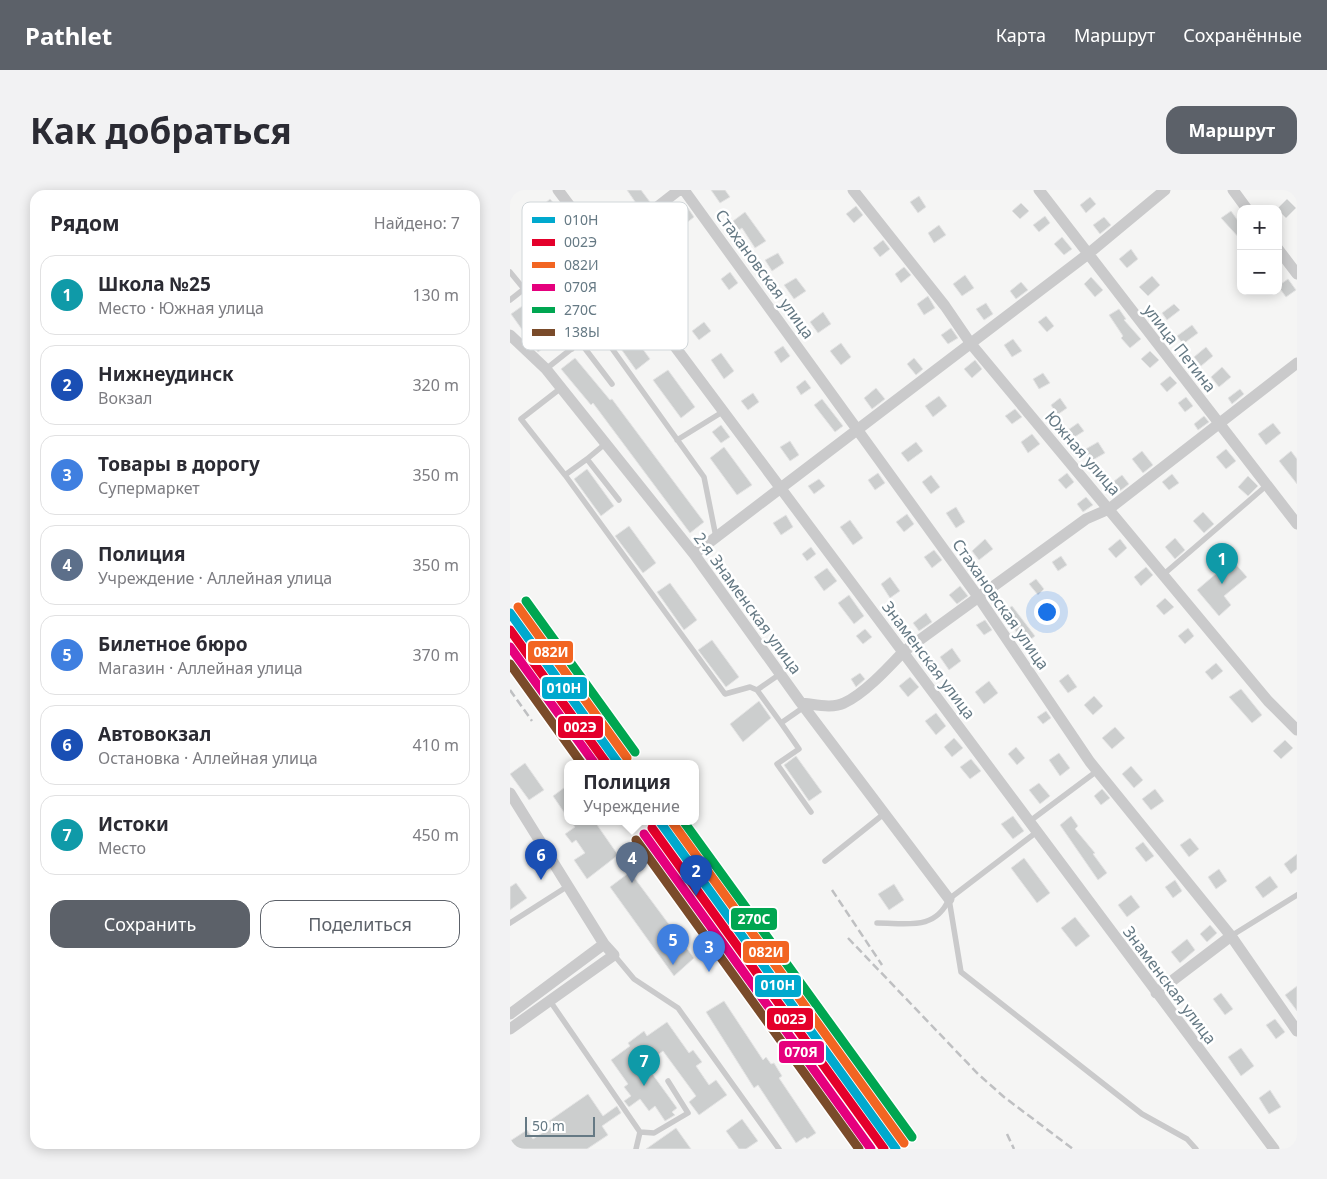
<!DOCTYPE html>
<html lang="ru">
<meta charset="utf-8">
<style>
body{margin:0;font-family:"Noto Sans",sans-serif;background:#f2f2f3;color:#2b2b33}
.controls{position:absolute;right:15px;top:15px;display:grid;overflow:hidden;border-radius:10px;box-shadow:0 2px 12px #0003}
.controls button{width:45px;height:45px;display:grid;place-items:center;padding:0;border:0;border-bottom:1px solid #e1e1e2;background:#fff;color:#2b2b33;font:25px sans-serif}
.scale{position:absolute;left:15px;bottom:12px;width:70px;box-sizing:border-box;padding-left:5px;border:2px solid #657984;border-top:0;font-size:14px;line-height:18px;white-space:nowrap;color:#657984;-webkit-text-stroke:4px #fff;paint-order:stroke}
.you{position:absolute;left:536px;top:421px;width:18px;height:18px;margin:-12px;border:4px solid #fff;border-radius:50%;background:#1a73e8;box-shadow:0 0 0 8px #1a73e833}
.badge{display:grid;place-items:center;width:32px;height:32px;border-radius:50%;background:#5c6169;color:#fff;font-size:16px;font-weight:700}
.pin{position:absolute;translate:-50% -41px;filter:drop-shadow(0 1px 2px #0008)}
.pin::after{content:'';position:absolute;top:26px;width:18px;height:15px;background:inherit;clip-path:polygon(0 0,100% 0,50% 100%)}
.popup{position:absolute;left:54px;top:570px;width:135px;height:65px;box-sizing:border-box;display:grid;place-content:center;border-radius:10px;background:#fff;filter:drop-shadow(0 1px 4px #0005);font-size:16px;white-space:nowrap;color:#7c7c81}
.popup b{font-size:19px;color:#2b2b33}
.popup::after{content:'';position:absolute;left:50%;top:100%;margin-left:-10px;border:10px solid transparent;border-top-color:#fff}
.list{margin:0;padding:0;list-style:none}
h2{display:flex;justify-content:space-between;align-items:center;height:65px;margin:0;padding:0 20px;font-size:21px}
h2 small{font-size:16px;font-weight:400;color:#7c7c81}
.list li{display:grid;grid-template-columns:32px 1fr auto;gap:15px;align-items:center;box-sizing:border-box;height:80px;margin:0 10px 10px;padding:0 10px;border:1px solid #e1e1e2;border-radius:15px}
.list b{display:block;font-size:19px;white-space:nowrap}
.list p{margin:0;font-size:16px;white-space:nowrap;color:#7c7c81}
.list em{font-size:16px;font-style:normal;color:#7c7c81}
.actions{display:flex;gap:10px;padding:15px 20px}
.actions a{flex:1;padding:11px 0;border:1px solid #5c6169;border-radius:15px;text-align:center;font-size:18px;color:#5c6169}
.actions .main{background:#5c6169;color:#fff}
.map{position:relative;flex:none;width:787px;height:959px;overflow:hidden;border-radius:15px}
header{display:flex;align-items:center;gap:30px;box-sizing:border-box;height:70px;padding:0 25px;background:#5c6169;color:#fff}
header strong{font-size:24px}
nav{display:flex;gap:28px;margin-inline-start:auto;font-size:18px}
.intro{display:flex;align-items:center;justify-content:space-between;box-sizing:border-box;height:120px;padding:0 30px}
h1{margin:0;font-size:35px}
.button{padding:12px 22px;border-radius:15px;background:#5c6169;color:#fff;font-size:18px;font-weight:700}
main{display:flex;gap:30px;padding:0 30px}
aside{flex:1;background:#fff;border-radius:15px;box-shadow:0 2px 12px #0003}
.map>svg:first-child{display:block}
</style>
<header>
<strong>Pathlet</strong>
<nav><a>Карта</a><a>Маршрут</a><a>Сохранённые</a></nav>
</header>
<div class="intro"><h1>Как добраться</h1><a class="button">Маршрут</a></div>
<main>
<aside>
<h2>Рядом<small>Найдено: 7</small></h2>
<ul class="list">
<li><span class="badge" style="background:#0f9aa8">1</span><div><b>Школа №25</b><p>Место · Южная улица</p></div><em>130 m</em></li>
<li><span class="badge" style="background:#1a4fb4">2</span><div><b>Нижнеудинск</b><p>Вокзал</p></div><em>320 m</em></li>
<li><span class="badge" style="background:#3f7fe0">3</span><div><b>Товары в дорогу</b><p>Супермаркет</p></div><em>350 m</em></li>
<li><span class="badge" style="background:#5c6f8a">4</span><div><b>Полиция</b><p>Учреждение · Аллейная улица</p></div><em>350 m</em></li>
<li><span class="badge" style="background:#3f7fe0">5</span><div><b>Билетное бюро</b><p>Магазин · Аллейная улица</p></div><em>370 m</em></li>
<li><span class="badge" style="background:#1a4fb4">6</span><div><b>Автовокзал</b><p>Остановка · Аллейная улица</p></div><em>410 m</em></li>
<li><span class="badge" style="background:#0f9aa8">7</span><div><b>Истоки</b><p>Место</p></div><em>450 m</em></li>
</ul>
<div class="actions"><a class="main">Сохранить</a><a>Поделиться</a></div>
</aside>
<div class="map">
<svg width="787" height="959" viewBox="0 0 787 959">
<rect width="100%" height="100%" fill="#f5f5f4"/>
<path fill="#cccece" stroke="#e4e4e4" d="M 117,0 L 131,0 L 140,12 L 130,19 Z
M 201,0 L 215,0 L 220,7 L 210,13 Z
M 409,6 L 416,17 L 408,23 L 400,12 Z
M 580,7 L 586,14 L 576,23 L 570,15 Z
M 40,9 L 46,16 L 38,21 L 33,15 Z
M 777,9 L 786,18 L 776,28 L 767,19 Z
M 511,13 L 519,21 L 510,29 L 502,21 Z
M 97,15 L 104,23 L 94,30 L 88,21 Z
M 346,16 L 353,25 L 344,33 L 336,24 Z
M 178,18 L 184,27 L 174,35 L 167,25 Z
M 721,21 L 731,35 L 731,50 L 711,28 Z
M 235,22 L 256,51 L 245,58 L 232,38 L 229,40 L 223,31 Z
M 535,26 L 540,33 L 529,42 L 523,35 Z
M 594,27 L 601,35 L 590,44 L 583,35 Z
M 58,33 L 65,42 L 63,44 L 86,75 L 88,73 L 108,103 L 97,111 L 90,101 L 93,99 L 71,71 L 69,73 L 45,43 Z
M 429,35 L 436,45 L 424,53 L 418,43 Z
M 552,47 L 562,59 L 554,65 L 544,54 Z
M 373,50 L 380,59 L 370,67 L 363,58 Z
M 132,54 L 140,64 L 130,72 L 122,61 Z
M 621,59 L 628,69 L 617,78 L 609,69 Z
M 268,63 L 274,73 L 262,81 L 255,70 Z
M 394,77 L 401,85 L 391,93 L 385,84 Z
M 220,82 L 228,93 L 219,100 L 211,89 Z
M 455,85 L 464,98 L 452,106 L 443,94 Z
M 642,86 L 650,95 L 638,106 L 629,97 Z
M 581,87 L 593,100 L 585,107 L 574,94 Z
M 286,88 L 296,101 L 284,109 L 274,95 Z
M 778,89 L 786,100 L 776,107 L 768,96 Z
M 156,90 L 161,98 L 150,105 L 145,96 Z
M 511,92 L 518,100 L 506,109 L 500,101 Z
M 418,106 L 425,118 L 414,125 L 407,114 Z
M 476,113 L 483,124 L 474,130 L 466,119 Z
M 15,114 L 42,151 L 28,162 L 1,124 Z
M 664,114 L 670,120 L 657,130 L 652,123 Z
M 609,119 L 616,129 L 614,130 L 631,149 L 620,158 L 611,148 L 613,146 L 599,125 Z
M 313,122 L 321,134 L 308,143 L 300,132 Z
M 536,126 L 544,136 L 537,142 L 528,132 Z
M 113,132 L 140,169 L 126,180 L 99,142 Z
M 194,132 L 201,141 L 189,150 L 182,141 Z
M 682,135 L 688,143 L 673,154 L 667,146 Z
M 441,138 L 448,148 L 438,154 L 431,145 Z
M 503,149 L 512,161 L 502,167 L 494,155 Z
M 331,153 L 341,167 L 331,175 L 320,161 Z
M 273,156 L 280,166 L 271,173 L 264,162 Z
M 696,157 L 703,166 L 691,176 L 684,167 Z
M 640,161 L 649,170 L 640,178 L 631,169 Z
M 211,163 L 224,181 L 214,189 L 201,170 Z
M 65,168 L 100,210 L 102,209 L 194,332 L 180,343 L 83,213 L 81,215 L 51,179 Z
M 404,168 L 413,179 L 406,185 L 397,174 Z
M 465,170 L 472,179 L 462,188 L 454,179 Z
M 712,177 L 721,187 L 709,197 L 701,187 Z
M 158,180 L 185,217 L 171,228 L 143,190 Z
M 533,183 L 540,193 L 529,199 L 523,189 Z
M 660,186 L 667,193 L 657,202 L 650,194 Z
M 295,190 L 301,198 L 291,205 L 286,197 Z
M 366,198 L 375,209 L 362,219 L 354,208 Z
M 730,199 L 734,204 L 722,214 L 718,208 Z
M 243,203 L 249,212 L 238,220 L 231,211 Z
M 429,206 L 437,216 L 423,227 L 415,216 Z
M 676,207 L 683,216 L 675,222 L 668,213 Z
M 550,208 L 557,218 L 547,225 L 541,215 Z
M 312,209 L 333,236 L 325,242 L 304,215 Z
M 505,219 L 512,227 L 502,234 L 495,226 Z
M 694,226 L 699,232 L 688,240 L 684,234 Z
M 568,233 L 574,241 L 563,248 L 558,240 Z
M 763,233 L 771,243 L 756,255 L 748,244 Z
M 211,235 L 220,247 L 211,253 L 202,242 Z
M 522,244 L 530,254 L 518,263 L 511,252 Z
M 280,251 L 289,265 L 280,271 L 270,257 Z
M 406,252 L 413,261 L 398,272 L 391,263 Z
M 588,252 L 595,263 L 581,271 L 574,260 Z
M 214,257 L 242,295 L 227,305 L 200,268 Z
M 716,259 L 726,271 L 716,279 L 706,267 Z
M 632,261 L 643,275 L 633,283 L 622,269 Z
M 781,261 L 787,269 L 787,294 L 769,271 Z
M 77,279 L 104,316 L 91,326 L 64,289 Z
M 368,283 L 375,293 L 365,300 L 358,290 Z
M 557,283 L 564,292 L 556,299 L 548,290 Z
M 662,284 L 669,293 L 659,300 L 652,292 Z
M 421,285 L 430,297 L 421,304 L 412,292 Z
M 612,285 L 619,294 L 606,304 L 599,295 Z
M 738,286 L 748,296 L 738,306 L 728,297 Z
M 309,289 L 315,296 L 304,304 L 298,296 Z
M 576,307 L 583,315 L 573,322 L 567,314 Z
M 446,317 L 455,332 L 446,338 L 436,323 Z
M 693,322 L 704,334 L 694,343 L 683,331 Z
M 397,324 L 404,334 L 394,342 L 386,332 Z
M 276,325 L 283,337 L 271,345 L 263,333 Z
M 340,330 L 353,348 L 343,355 L 330,337 Z
M 119,336 L 146,373 L 133,383 L 105,346 Z
M 665,348 L 675,360 L 665,369 L 655,357 Z
M 475,349 L 483,359 L 469,370 L 462,361 Z
M 610,349 L 617,358 L 606,368 L 598,359 Z
M 301,357 L 306,364 L 297,371 L 292,364 Z
M 424,360 L 432,370 L 422,378 L 414,367 Z
M 551,366 L 557,375 L 548,381 L 542,372 Z
M 722,370 L 737,387 L 714,406 L 721,415 L 709,426 L 687,400 Z
M 636,377 L 643,385 L 631,396 L 624,387 Z
M 317,378 L 327,391 L 314,401 L 304,387 Z
M 380,387 L 390,401 L 380,408 L 371,394 Z
M 526,389 L 534,399 L 528,405 L 519,394 Z
M 160,393 L 187,430 L 174,440 L 147,402 Z
M 450,396 L 458,406 L 447,414 L 439,405 Z
M 339,405 L 354,426 L 344,434 L 328,413 Z
M 655,408 L 664,417 L 654,425 L 646,416 Z
M 502,416 L 525,446 L 516,453 L 491,424 Z
M 416,423 L 422,432 L 409,441 L 403,433 Z
M 475,430 L 482,440 L 474,445 L 466,435 Z
M 678,438 L 684,446 L 675,454 L 668,446 Z
M 355,439 L 362,447 L 353,454 L 346,446 Z
M 202,450 L 229,487 L 216,497 L 188,460 Z
M 442,458 L 451,471 L 439,480 L 430,467 Z
M 706,473 L 713,481 L 702,490 L 695,482 Z
M 350,483 L 355,489 L 346,497 L 341,489 Z
M 558,484 L 567,497 L 558,503 L 549,491 Z
M 400,487 L 409,497 L 398,507 L 389,496 Z
M 479,491 L 488,503 L 474,514 L 465,502 Z
M 731,499 L 752,525 L 742,533 L 719,507 Z
M 584,506 L 593,516 L 583,525 L 574,515 Z
M 249,511 L 261,528 L 233,552 L 220,534 Z
M 536,521 L 541,528 L 533,534 L 527,527 Z
M 426,523 L 436,536 L 426,545 L 415,531 Z
M 605,537 L 615,548 L 602,559 L 592,548 Z
M 444,548 L 453,558 L 442,567 L 434,557 Z
M 775,550 L 783,558 L 771,569 L 763,561 Z
M 506,557 L 515,568 L 507,575 L 498,564 Z
M 549,563 L 560,578 L 550,586 L 539,570 Z
M 286,566 L 312,602 L 299,611 L 274,575 Z
M 461,569 L 471,581 L 460,589 L 450,577 Z
M 15,573 L 34,600 L 19,610 L 0,584 Z
M 621,576 L 633,590 L 624,598 L 612,584 Z
M 529,593 L 540,606 L 530,614 L 519,600 Z
M 58,595 L 58,628 L 43,606 Z
M 592,599 L 600,608 L 591,615 L 584,606 Z
M 645,599 L 654,611 L 641,620 L 632,609 Z
M 503,626 L 514,641 L 503,649 L 491,634 Z
M 561,626 L 568,636 L 565,639 L 585,663 L 583,664 L 597,683 L 588,690 L 550,635 Z
M 61,632 L 85,632 L 108,665 L 77,689 L 64,670 L 75,663 L 66,650 L 62,653 L 55,644 L 65,637 Z
M 680,648 L 689,659 L 679,667 L 670,655 Z
M 633,652 L 644,666 L 636,672 L 625,658 Z
M 787,664 L 787,679 L 781,684 L 774,674 Z
M 514,668 L 540,703 L 527,713 L 501,678 Z
M 709,679 L 717,691 L 706,699 L 698,687 Z
M 120,682 L 184,768 L 164,786 L 100,697 Z
M 760,686 L 768,697 L 753,708 L 745,697 Z
M 665,690 L 672,701 L 663,708 L 655,697 Z
M 6,693 L 17,708 L 0,720 L 0,697 Z
M 384,694 L 394,710 L 379,720 L 368,704 Z
M 621,705 L 630,717 L 617,727 L 608,715 Z
M 565,727 L 580,746 L 566,757 L 551,738 Z
M 700,735 L 707,743 L 697,752 L 690,744 Z
M 677,749 L 685,760 L 670,773 L 661,762 Z
M 787,796 L 787,821 L 775,805 Z
M 711,803 L 723,819 L 715,825 L 703,809 Z
M 214,811 L 253,870 L 256,867 L 261,874 L 264,873 L 272,886 L 269,888 L 306,943 L 297,949 L 295,947 L 286,953 L 248,895 L 244,898 L 196,822 Z
M 765,829 L 775,842 L 766,849 L 756,835 Z
M 157,832 L 179,863 L 183,860 L 192,872 L 186,876 L 199,895 L 206,890 L 217,905 L 189,925 L 179,912 L 186,906 L 153,861 L 135,874 L 167,918 L 162,922 L 165,925 L 155,931 L 145,916 L 139,921 L 130,909 L 119,917 L 114,911 L 121,906 L 114,897 L 118,894 L 101,870 L 120,856 L 118,853 L 134,841 L 137,846 Z
M 731,858 L 744,876 L 731,886 L 718,867 Z
M 760,900 L 771,917 L 759,924 L 749,908 Z
M 78,904 L 93,926 L 107,916 L 111,923 L 92,936 L 98,945 L 77,959 L 2,959 L 0,951 L 17,940 L 23,949 L 43,936 L 39,931 Z
M 232,929 L 248,951 L 236,959 L 229,959 L 216,941 Z
M 166,938 L 181,959 L 136,959 Z"/>
<g fill="none" stroke-linecap="round" stroke-linejoin="round">
<path stroke="#cacacb" stroke-width="5.5" d="M 0,82 L 14,99
M 0,110 L 14,99 L 62,159
M 88,139 L 194,287 L 206,347
M 70,152 L 129,109
M 36,179 L 70,152 L 102,194
M 51,198 L 11,229 L 55,285
M 167,250 L 214,221
M 95,254 L 77,269 L 109,310
M 77,269 L 55,285 L 215,504 L 240,497 L 247,500 L 270,484
M 654,384 L 756,296
M 247,500 L 271,533 L 294,517
M 271,533 L 289,559 L 267,574 L 301,622
M 520,631 L 587,581
M 315,671 L 375,623
M 439,709 L 451,782 L 632,924 L 677,949 L 686,959
M 0,733 L 58,696
M 367,733 C 397,733 425,741 439,709 L 528,641
M 721,746 L 787,705
M 104,765 L 124,789 L 168,818 L 269,959
M 40,811 L 130,942 L 126,959
M 130,942 L 144,943 L 178,923 L 158,891"/>
<path stroke="#cacacb" stroke-width="11" d="M 48,0 L 764,959
M 174,0 L 469,408 L 580,572 L 721,746 L 787,841
M 343,0 L 435,116 L 461,154 L 758,511 L 787,540
M 529,0 L 787,334
M 723,0 L 737,19
M 768,59 L 787,84
M 92,60 L 169,0
M 0,145 L 36,179 L 184,364 L 291,513 L 439,709
M 184,364 L 578,64 L 655,0
M 291,513 C 304,514 322,519 334,513 C 354,504 378,478 393,462 L 576,329 L 599,319 L 787,173
M 0,603 L 94,754 L 104,765 L 0,839
M 646,803 L 721,746
M 0,824 L 94,754"/>
<path stroke="#bfc0c2" stroke-width="2.5" stroke-dasharray="8 4" stroke-linecap="butt" d="M 0,500 L 22,531
M 322,700 L 372,775
M 338,748 L 468,884 L 494,907 L 563,959
M 497,944 L 504,959"/>
<defs>
<path id="rail-1" d="M 0,423 L 109,574
M 150,632 L 386,959"/>
<path id="rail-2" d="M 0,440 L 97,574
M 142,638 L 374,959"/>
<path id="rail-3" d="M 8,417 L 117,568
M 162,632 L 394,953"/>
<path id="rail-4" d="M 0,457 L 85,574
M 134,644 L 361,959"/>
<path id="rail-5" d="M 16,411 L 125,562
M 174,632 L 402,947"/>
<path id="rail-6" d="M 0,474 L 72,574
M 126,650 L 349,959"/>
</defs>
<use href="#rail-1" stroke="#fff" stroke-width="12"/>
<use href="#rail-2" stroke="#fff" stroke-width="12"/>
<use href="#rail-3" stroke="#fff" stroke-width="12"/>
<use href="#rail-4" stroke="#fff" stroke-width="12"/>
<use href="#rail-5" stroke="#fff" stroke-width="12"/>
<use href="#rail-6" stroke="#fff" stroke-width="12"/>
<use href="#rail-1" stroke="#00a9ce" stroke-width="9"/>
<use href="#rail-2" stroke="#e4002b" stroke-width="9"/>
<use href="#rail-3" stroke="#f26522" stroke-width="9"/>
<use href="#rail-4" stroke="#e5007d" stroke-width="9"/>
<use href="#rail-5" stroke="#00a651" stroke-width="9"/>
<use href="#rail-6" stroke="#7a4b2a" stroke-width="9"/>
</g>
<g text-anchor="middle" stroke-width="5" stroke-linejoin="round" paint-order="stroke">
<g font-size="16" fill="#657984" stroke="#fff">
<text transform="translate(255 84) rotate(54)" y="6">Стахановская улица</text>
<text transform="translate(670 158) rotate(52)" y="6">улица Петина</text>
<text transform="translate(573 263) rotate(49)" y="6">Южная улица</text>
<text transform="translate(238 413) rotate(54)" y="6">2-я Знаменская улица</text>
<text transform="translate(491 414) rotate(55)" y="6">Стахановская улица</text>
<text transform="translate(419 470) rotate(53)" y="6">Знаменская улица</text>
<text transform="translate(660 795) rotate(53)" y="6">Знаменская улица</text>
</g>
</g>
<rect x="12" y="12" width="166" height="148" rx="8" fill="#fff" stroke="#d1d7da" stroke-width="1"/>
<rect x="22" y="27" width="23" height="6" fill="#00a9ce"/>
<rect x="22" y="49" width="23" height="7" fill="#e4002b"/>
<rect x="22" y="72" width="23" height="6" fill="#f26522"/>
<rect x="22" y="94" width="23" height="7" fill="#e5007d"/>
<rect x="22" y="117" width="23" height="6" fill="#00a651"/>
<rect x="22" y="139" width="23" height="7" fill="#7a4b2a"/>
<g font-size="14" fill="#657984">
<text x="54" y="35">010Н</text>
<text x="54" y="57">002Э</text>
<text x="54" y="80">082И</text>
<text x="54" y="102">070Я</text>
<text x="54" y="125">270С</text>
<text x="54" y="147">138Ы</text>
</g>
<g stroke="#fff" stroke-width="2">
<rect x="17" y="450" width="47" height="24" rx="5" fill="#f26522"/>
<rect x="31" y="486" width="47" height="24" rx="5" fill="#00a9ce"/>
<rect x="47" y="525" width="47" height="24" rx="5" fill="#e4002b"/>
<rect x="220" y="717" width="48" height="24" rx="5" fill="#00a651"/>
<rect x="232" y="750" width="48" height="24" rx="5" fill="#f26522"/>
<rect x="244" y="784" width="48" height="24" rx="5" fill="#00a9ce"/>
<rect x="256" y="817" width="48" height="24" rx="5" fill="#e4002b"/>
<rect x="268" y="850" width="47" height="24" rx="5" fill="#e5007d"/>
</g>
<g font-size="14" text-anchor="middle" font-weight="bold" fill="#fff">
<text x="41" y="467">082И</text>
<text x="54" y="503">010Н</text>
<text x="70" y="542">002Э</text>
<text x="244" y="734">270С</text>
<text x="256" y="767">082И</text>
<text x="268" y="800">010Н</text>
<text x="280" y="834">002Э</text>
<text x="291" y="867">070Я</text>
</g>
</svg>
<div class="controls">
<button>+</button>
<button>−</button>
</div>
<div class="scale">50 m</div>
<div class="you"></div>
<div class="pin badge" style="left:712px;top:394px;background:#0f9aa8">1</div>
<div class="pin badge" style="left:186px;top:706px;background:#1a4fb4">2</div>
<div class="pin badge" style="left:199px;top:782px;background:#3f7fe0">3</div>
<div class="pin badge" style="left:122px;top:693px;background:#5c6f8a">4</div>
<div class="popup"><b>Полиция</b>Учреждение</div>
<div class="pin badge" style="left:163px;top:775px;background:#3f7fe0">5</div>
<div class="pin badge" style="left:31px;top:690px;background:#1a4fb4">6</div>
<div class="pin badge" style="left:134px;top:896px;background:#0f9aa8">7</div>
</div>
</main>
